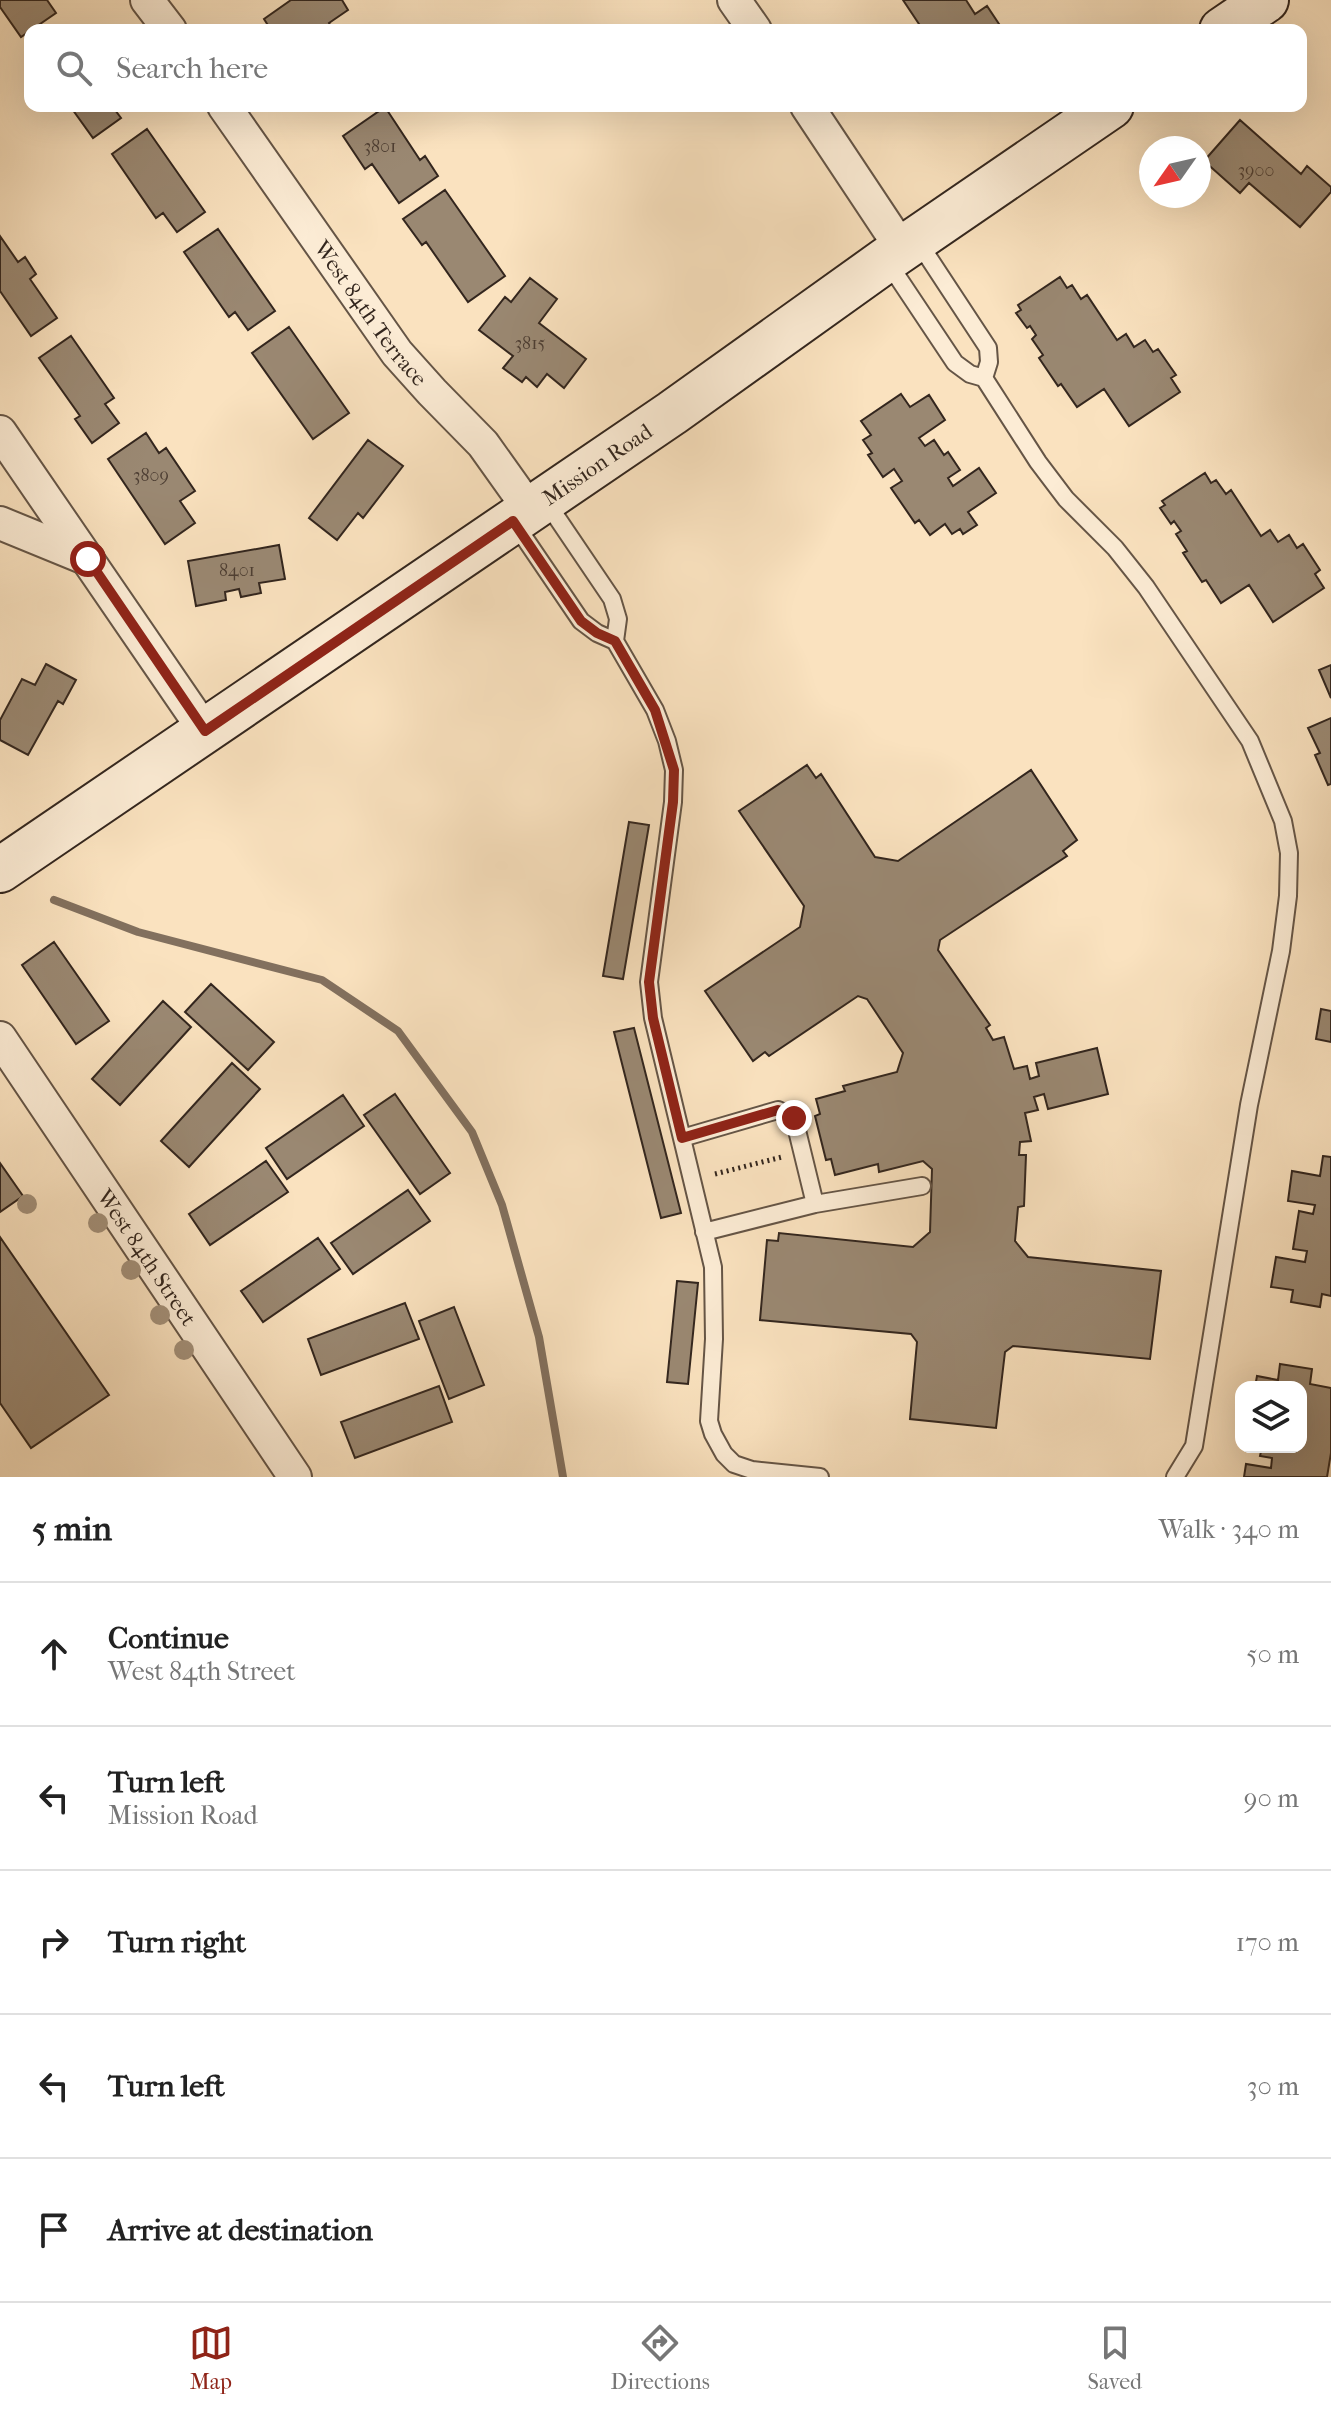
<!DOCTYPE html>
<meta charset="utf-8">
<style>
body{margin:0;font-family:"IM FELL French Canon",serif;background:#f2f2f2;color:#222}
.controls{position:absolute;right:24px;bottom:24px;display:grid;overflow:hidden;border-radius:16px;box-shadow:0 8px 32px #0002}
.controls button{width:72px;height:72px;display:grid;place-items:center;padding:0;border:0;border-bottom:2px solid #e0e0e0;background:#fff;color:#222;font:40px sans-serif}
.compass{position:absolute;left:1139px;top:136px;width:72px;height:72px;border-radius:50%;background:#fff;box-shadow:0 8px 32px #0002;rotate:236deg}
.stop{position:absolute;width:24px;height:24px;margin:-18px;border:6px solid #8f2418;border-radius:50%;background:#fff}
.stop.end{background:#8f2418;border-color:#fff;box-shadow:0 2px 8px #0008}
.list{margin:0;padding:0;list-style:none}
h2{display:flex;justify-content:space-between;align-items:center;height:104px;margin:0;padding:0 32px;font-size:34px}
h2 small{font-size:26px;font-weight:400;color:#767676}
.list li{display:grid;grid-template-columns:52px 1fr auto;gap:24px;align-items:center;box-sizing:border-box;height:144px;padding:0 32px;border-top:2px solid #e0e0e0}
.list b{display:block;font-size:30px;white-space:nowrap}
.list p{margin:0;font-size:26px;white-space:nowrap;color:#767676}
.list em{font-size:26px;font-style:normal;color:#767676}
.icon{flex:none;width:44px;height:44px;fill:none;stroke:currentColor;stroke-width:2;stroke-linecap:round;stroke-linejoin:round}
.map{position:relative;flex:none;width:1331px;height:1477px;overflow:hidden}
.search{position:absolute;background:#fff;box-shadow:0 8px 32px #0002;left:24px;right:24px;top:24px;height:88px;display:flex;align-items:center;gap:20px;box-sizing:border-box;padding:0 28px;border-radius:16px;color:#767676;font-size:30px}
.sheet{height:824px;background:#fff}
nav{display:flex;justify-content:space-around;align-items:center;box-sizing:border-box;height:112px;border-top:2px solid #e0e0e0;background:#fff;font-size:22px;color:#767676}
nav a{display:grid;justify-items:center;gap:4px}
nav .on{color:#8f2418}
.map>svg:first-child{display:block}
</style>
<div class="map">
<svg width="1331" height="1477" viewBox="0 0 1331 1477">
<rect width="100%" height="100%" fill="#fae2bf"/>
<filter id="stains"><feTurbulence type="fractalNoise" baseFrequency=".0025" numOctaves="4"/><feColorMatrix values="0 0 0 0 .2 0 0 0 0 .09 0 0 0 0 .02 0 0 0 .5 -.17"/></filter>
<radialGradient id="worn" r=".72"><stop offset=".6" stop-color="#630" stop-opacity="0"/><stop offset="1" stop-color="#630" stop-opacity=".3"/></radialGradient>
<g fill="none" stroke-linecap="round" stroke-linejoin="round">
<path stroke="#82705e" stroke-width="8" d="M 54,900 L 138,932 L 322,980 L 398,1031 L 472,1132 L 502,1205 L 539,1337 L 563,1477"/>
</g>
<path fill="#9a8872" stroke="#33261e" stroke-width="2" d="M 0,0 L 47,0 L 56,13 L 21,37 L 0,7 Z
M 291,0 L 342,0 L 348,10 L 329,23 L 333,30 L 271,30 L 264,19 Z
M 903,0 L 966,0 L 975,14 L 987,6 L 1003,30 L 923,30 Z
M 70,106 L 112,106 L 121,118 L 93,138 Z
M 385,107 L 420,160 L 425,156 L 438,176 L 399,203 L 372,164 L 365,169 L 343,136 Z
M 1240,120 L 1301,174 L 1307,166 L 1331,187 L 1331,192 L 1300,227 L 1249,183 L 1240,193 L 1204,161 Z
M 147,129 L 205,212 L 177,232 L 163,213 L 156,218 L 112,154 Z
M 445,190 L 505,276 L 468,302 L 426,242 L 422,245 L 403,219 Z
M 218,229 L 275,311 L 248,330 L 235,312 L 229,317 L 184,252 Z
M 0,236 L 18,262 L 25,257 L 36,274 L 30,279 L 57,318 L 31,336 L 0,291 Z
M 1060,277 L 1067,288 L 1072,285 L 1081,299 L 1087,295 L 1117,340 L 1126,334 L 1134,347 L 1145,340 L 1153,352 L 1158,349 L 1176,375 L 1171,378 L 1180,392 L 1129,426 L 1104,389 L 1077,407 L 1061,384 L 1058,386 L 1039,358 L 1043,355 L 1032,339 L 1036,335 L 1030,326 L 1027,328 L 1016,313 L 1021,310 L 1018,305 Z
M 530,278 L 557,299 L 539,323 L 586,359 L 564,388 L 547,374 L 537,387 L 526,377 L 522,382 L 503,368 L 513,356 L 479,330 L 505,297 L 511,302 Z
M 289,327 L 349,413 L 313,439 L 252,353 Z
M 71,336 L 114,398 L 105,404 L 119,423 L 92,443 L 75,419 L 80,416 L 39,358 Z
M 901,394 L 910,407 L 929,395 L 945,420 L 919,438 L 925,446 L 934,440 L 944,455 L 948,452 L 960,470 L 948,478 L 953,486 L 979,468 L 996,493 L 968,512 L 977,525 L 963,534 L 960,529 L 952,534 L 945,524 L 930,535 L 919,520 L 915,523 L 891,488 L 902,481 L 894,469 L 883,477 L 868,455 L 872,453 L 863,440 L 871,435 L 861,421 Z
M 146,433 L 159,453 L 166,448 L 195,491 L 180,501 L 195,523 L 165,544 L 108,459 Z
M 368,440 L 403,466 L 363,518 L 358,513 L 337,540 L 309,518 Z
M 1205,473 L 1211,483 L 1216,480 L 1226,494 L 1231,490 L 1261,536 L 1270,530 L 1278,542 L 1289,535 L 1297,548 L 1303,544 L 1320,570 L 1315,574 L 1324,588 L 1273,622 L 1249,585 L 1221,603 L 1206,580 L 1202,582 L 1183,553 L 1187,551 L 1176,534 L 1181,531 L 1174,521 L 1171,524 L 1160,508 L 1165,505 L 1162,501 Z
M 279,545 L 285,579 L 259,583 L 261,593 L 241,597 L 239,589 L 225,592 L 226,600 L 196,606 L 188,561 Z
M 46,664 L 76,680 L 63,704 L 58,701 L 28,755 L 0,740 L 0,720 L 22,679 L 35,685 Z
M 1331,665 L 1331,698 L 1319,670 Z
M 1331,718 L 1331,784 L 1328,785 L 1315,755 L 1320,753 L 1308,728 Z
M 807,765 L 816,778 L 821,774 L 875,857 L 898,861 L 1031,770 L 1077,840 L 1063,851 L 1067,856 L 940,940 L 938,950 L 990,1025 L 986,1028 L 993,1040 L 1004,1037 L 1014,1069 L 1027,1066 L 1030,1079 L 1039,1076 L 1036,1063 L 1097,1048 L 1108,1094 L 1048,1109 L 1044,1094 L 1034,1097 L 1038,1110 L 1025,1113 L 1031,1141 L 1020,1142 L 1019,1155 L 1026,1155 L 1024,1206 L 1018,1207 L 1015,1241 L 1028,1257 L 1161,1271 L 1150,1359 L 1013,1346 L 1005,1352 L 996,1428 L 910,1419 L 917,1342 L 911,1334 L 760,1320 L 767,1240 L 778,1241 L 779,1233 L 913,1247 L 930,1232 L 932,1169 L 923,1161 L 879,1172 L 878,1164 L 835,1175 L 831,1159 L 826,1160 L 815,1116 L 820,1114 L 816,1099 L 845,1091 L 843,1086 L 897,1072 L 903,1053 L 867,999 L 858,996 L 769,1056 L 765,1052 L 753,1061 L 705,991 L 800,927 L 804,906 L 739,811 Z
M 629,822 L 649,825 L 623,979 L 603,976 Z
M 54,942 L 109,1021 L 76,1044 L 22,965 Z
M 211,984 L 274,1042 L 248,1070 L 185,1012 Z
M 163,1001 L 191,1027 L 120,1105 L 92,1079 Z
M 1321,1009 L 1331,1011 L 1331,1042 L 1316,1039 Z
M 634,1028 L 681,1213 L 661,1218 L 614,1032 Z
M 232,1063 L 260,1089 L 189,1167 L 161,1141 Z
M 395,1094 L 450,1173 L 420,1194 L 364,1115 Z
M 343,1095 L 364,1126 L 287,1179 L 266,1148 Z
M 1323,1156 L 1331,1157 L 1331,1296 L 1322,1294 L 1320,1307 L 1291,1302 L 1293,1290 L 1271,1287 L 1276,1257 L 1305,1262 L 1307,1251 L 1293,1249 L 1299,1211 L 1313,1214 L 1315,1205 L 1288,1201 L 1292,1171 L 1320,1176 Z
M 266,1161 L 288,1192 L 210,1245 L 189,1214 Z
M 0,1163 L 23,1196 L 0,1212 Z
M 408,1190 L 430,1221 L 353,1274 L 331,1243 Z
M 0,1237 L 109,1395 L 31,1448 L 0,1403 Z
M 318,1238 L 340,1269 L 263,1322 L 241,1291 Z
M 677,1281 L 698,1283 L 688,1384 L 667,1382 Z
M 405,1303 L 419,1339 L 321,1375 L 308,1339 Z
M 454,1307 L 484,1385 L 449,1399 L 419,1321 Z
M 1280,1364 L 1312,1369 L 1310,1384 L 1331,1388 L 1331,1453 L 1327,1477 L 1244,1477 L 1246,1464 L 1271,1468 L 1272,1458 L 1260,1456 L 1262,1447 L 1301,1447 L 1301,1387 L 1255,1387 L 1257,1376 L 1278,1380 Z
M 439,1386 L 452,1422 L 355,1458 L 341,1422 Z"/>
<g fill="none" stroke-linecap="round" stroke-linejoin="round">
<defs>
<path id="lane" d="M 887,261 L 955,363 L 970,374 L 984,378 L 989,362 L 988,348 L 917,240
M 984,378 L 1038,462 L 1066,499 L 1115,548 L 1146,587 L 1250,741 L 1283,821 L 1289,853 L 1288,896 L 1281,951 L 1249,1105 L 1194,1446 L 1175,1477
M 545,500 L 612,599 L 618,619 L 615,641
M 515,524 L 581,621 L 597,633 L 615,641 L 655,710 L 667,741 L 674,770 L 673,802 L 649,982 L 653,1018 L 713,1267 L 714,1339 L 709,1421 L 713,1434 L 724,1454 L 734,1464 L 752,1470 L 820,1477
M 682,1138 L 778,1110 L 794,1118 L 815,1204 L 704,1232
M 815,1204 L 922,1186"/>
<g id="street">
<path d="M 147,0 L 170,30"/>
<path d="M 734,0 L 755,30"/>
<path id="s1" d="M 224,106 L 397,353 L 432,392 L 483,444 L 530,510"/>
<path d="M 807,106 L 902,249"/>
<path d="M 0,432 L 205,731"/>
<path d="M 0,523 L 88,559"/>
<path id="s2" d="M 0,1038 L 295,1477"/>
</g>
<g id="secondary">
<path d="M 1222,30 L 1266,0"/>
<path id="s3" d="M 0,870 L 672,413 L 886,260 L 1111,106"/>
</g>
</defs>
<use href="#lane" stroke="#655546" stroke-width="20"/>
<use href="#street" stroke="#655546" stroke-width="36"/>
<use href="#secondary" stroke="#33261e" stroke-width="48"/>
<path stroke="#33261e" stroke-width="5" stroke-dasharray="2 4" stroke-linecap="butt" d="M 715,1174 L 782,1157"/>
<use href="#lane" stroke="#fcecd5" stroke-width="16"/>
<use href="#street" stroke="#fcecd5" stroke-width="32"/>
<use href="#secondary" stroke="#fcecd5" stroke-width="44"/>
</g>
<g fill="#a39079">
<circle cx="27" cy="1204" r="10"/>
<circle cx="98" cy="1223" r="10"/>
<circle cx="131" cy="1270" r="10"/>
<circle cx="160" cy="1315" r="10"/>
<circle cx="184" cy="1350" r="10"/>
</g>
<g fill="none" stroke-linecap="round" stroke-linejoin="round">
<path stroke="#8f2418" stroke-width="10" d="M 88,559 L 205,731 L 513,521 L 581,621 L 597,633 L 615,641 L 655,710 L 674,770 L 673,802 L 649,982 L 653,1018 L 682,1138 L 778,1110 L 794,1118"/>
</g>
<g text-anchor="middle" stroke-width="8" stroke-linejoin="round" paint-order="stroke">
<g font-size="18" fill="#4d3e33">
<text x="380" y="152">3801</text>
<text x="1256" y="176">3900</text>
<text x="530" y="349">3815</text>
<text x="151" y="481">3809</text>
<text x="237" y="576">8401</text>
</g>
<g font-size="22" fill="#33261e" stroke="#fcecd5">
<text dy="8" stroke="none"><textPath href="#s1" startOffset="254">West 84th Terrace</textPath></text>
<text dy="8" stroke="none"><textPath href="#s3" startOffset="722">Mission Road</textPath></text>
<text dy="8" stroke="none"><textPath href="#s2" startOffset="264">West 84th Street</textPath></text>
</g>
</g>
<rect width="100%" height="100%" filter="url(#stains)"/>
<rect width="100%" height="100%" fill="url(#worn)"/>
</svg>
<div class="controls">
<button><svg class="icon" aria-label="layers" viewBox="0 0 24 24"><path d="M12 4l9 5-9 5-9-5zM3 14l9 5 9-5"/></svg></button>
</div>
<svg class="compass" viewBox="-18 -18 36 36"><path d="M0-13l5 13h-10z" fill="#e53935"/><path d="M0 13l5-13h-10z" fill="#767676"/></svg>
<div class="stop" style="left:88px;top:559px"></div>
<div class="stop end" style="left:794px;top:1118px"></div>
<div class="search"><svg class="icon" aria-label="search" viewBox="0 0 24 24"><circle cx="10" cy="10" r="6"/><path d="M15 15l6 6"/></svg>Search here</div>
</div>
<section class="sheet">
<h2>5 min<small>Walk · 340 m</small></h2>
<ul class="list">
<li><svg class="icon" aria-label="ahead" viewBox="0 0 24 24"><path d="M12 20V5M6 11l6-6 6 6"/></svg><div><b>Continue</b><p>West 84th Street</p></div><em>50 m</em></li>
<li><svg class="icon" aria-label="left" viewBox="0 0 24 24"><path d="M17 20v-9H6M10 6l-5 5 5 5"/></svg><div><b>Turn left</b><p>Mission Road</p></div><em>90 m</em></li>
<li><svg class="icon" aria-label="right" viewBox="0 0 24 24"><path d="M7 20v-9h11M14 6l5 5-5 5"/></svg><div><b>Turn right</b></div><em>170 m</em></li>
<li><svg class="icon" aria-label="left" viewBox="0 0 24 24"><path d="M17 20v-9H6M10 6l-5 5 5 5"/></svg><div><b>Turn left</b></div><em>30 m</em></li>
<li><svg class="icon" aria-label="arrive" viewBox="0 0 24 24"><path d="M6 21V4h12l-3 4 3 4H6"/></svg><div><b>Arrive at destination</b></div></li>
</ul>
</section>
<nav>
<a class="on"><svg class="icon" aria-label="map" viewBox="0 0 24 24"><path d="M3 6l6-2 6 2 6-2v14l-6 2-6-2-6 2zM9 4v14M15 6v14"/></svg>Map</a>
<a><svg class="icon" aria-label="directions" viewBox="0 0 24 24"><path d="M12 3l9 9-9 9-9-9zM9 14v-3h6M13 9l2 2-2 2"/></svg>Directions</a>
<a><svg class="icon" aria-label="saved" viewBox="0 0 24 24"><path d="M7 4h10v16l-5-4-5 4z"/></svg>Saved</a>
</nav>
